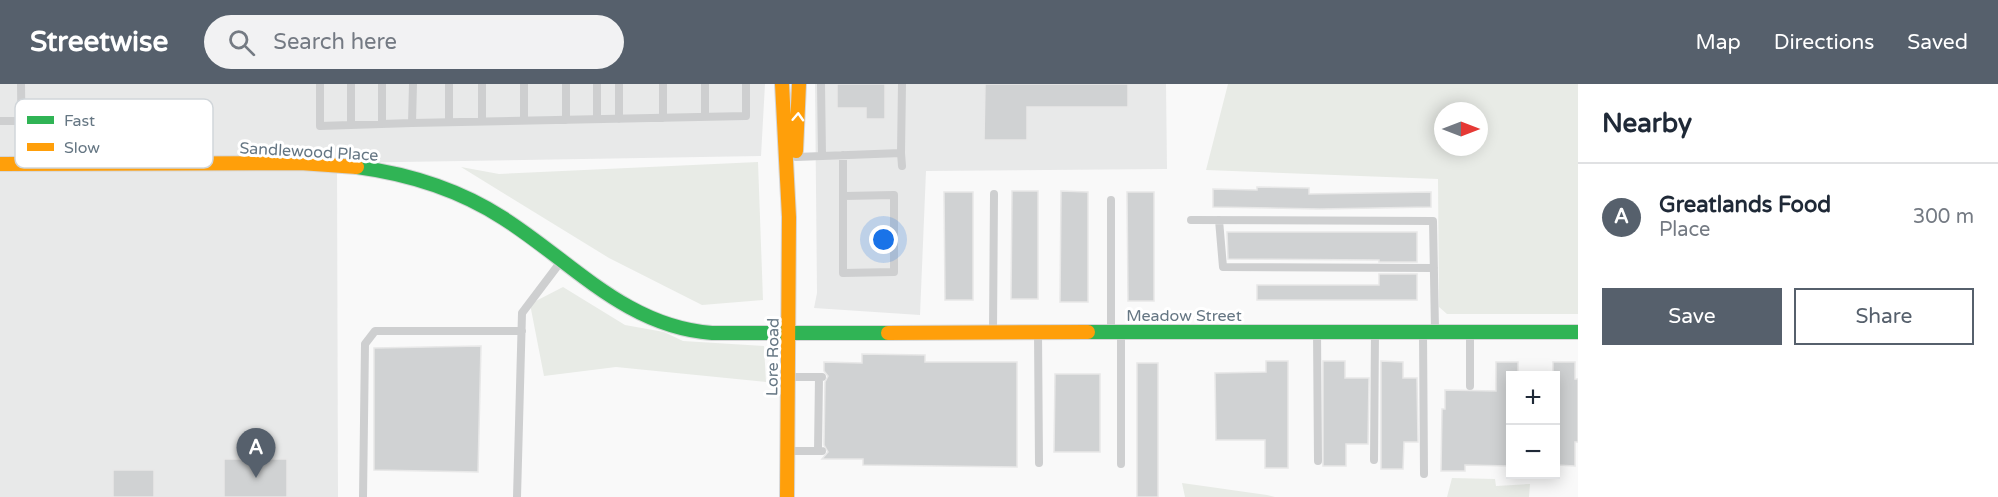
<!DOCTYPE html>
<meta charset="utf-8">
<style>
body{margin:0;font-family:"Varela Round",sans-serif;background:#f2f2f3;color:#1f2937}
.controls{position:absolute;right:18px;bottom:18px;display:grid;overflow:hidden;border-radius:0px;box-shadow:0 3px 15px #0003}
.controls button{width:54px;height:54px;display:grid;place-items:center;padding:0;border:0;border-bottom:2px solid #e0e1e3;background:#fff;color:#1f2937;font:30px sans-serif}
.compass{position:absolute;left:1434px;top:18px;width:54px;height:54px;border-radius:50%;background:#fff;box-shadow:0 3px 15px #0003;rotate:90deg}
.you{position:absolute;left:884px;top:156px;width:21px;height:21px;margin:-15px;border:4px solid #fff;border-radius:50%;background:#1a73e8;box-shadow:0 0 0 9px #1a73e833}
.badge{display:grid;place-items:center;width:39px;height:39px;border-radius:50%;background:#56606c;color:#fff;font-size:20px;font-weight:700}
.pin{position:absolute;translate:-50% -50px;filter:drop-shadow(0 2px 3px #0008)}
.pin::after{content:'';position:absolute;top:32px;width:21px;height:18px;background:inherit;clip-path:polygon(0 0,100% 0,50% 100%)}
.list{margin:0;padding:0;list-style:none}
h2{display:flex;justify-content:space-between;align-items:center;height:78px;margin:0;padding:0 24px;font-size:26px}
h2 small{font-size:20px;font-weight:400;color:#747a83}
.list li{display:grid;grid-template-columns:39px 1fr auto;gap:18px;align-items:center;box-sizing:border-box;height:108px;padding:0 24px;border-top:2px solid #e0e1e3}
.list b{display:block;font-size:22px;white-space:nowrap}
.list p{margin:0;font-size:20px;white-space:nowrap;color:#747a83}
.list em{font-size:20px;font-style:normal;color:#747a83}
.actions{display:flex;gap:12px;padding:18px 24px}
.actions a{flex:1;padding:14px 0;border:2px solid #56606c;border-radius:0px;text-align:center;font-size:21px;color:#56606c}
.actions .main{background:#56606c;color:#fff}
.icon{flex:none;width:33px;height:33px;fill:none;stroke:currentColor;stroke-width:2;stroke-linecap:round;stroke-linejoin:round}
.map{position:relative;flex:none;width:1578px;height:413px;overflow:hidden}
header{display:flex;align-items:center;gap:36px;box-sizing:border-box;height:84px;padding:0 30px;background:#56606c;color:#fff}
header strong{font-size:28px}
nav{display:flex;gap:33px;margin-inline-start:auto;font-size:21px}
.search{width:420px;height:54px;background:#f2f2f3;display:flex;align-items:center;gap:15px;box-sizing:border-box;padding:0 21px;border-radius:33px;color:#747a83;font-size:22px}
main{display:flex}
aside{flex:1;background:#fff}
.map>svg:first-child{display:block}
</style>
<header>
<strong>Streetwise</strong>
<div class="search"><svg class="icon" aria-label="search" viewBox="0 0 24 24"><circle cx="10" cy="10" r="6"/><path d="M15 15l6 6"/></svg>Search here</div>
<nav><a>Map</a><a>Directions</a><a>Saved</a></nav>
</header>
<main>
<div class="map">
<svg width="1578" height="413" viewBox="0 0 1578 413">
<rect width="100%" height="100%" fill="#f9f9f9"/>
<path fill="#e8e9e9" d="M 0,0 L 765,0 L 761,72 L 337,79 L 338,413 L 0,413 Z
M 815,0 L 1166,0 L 1167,85 L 926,87 L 920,231 L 814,224 L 817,209 Z"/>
<path fill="#e8ebe6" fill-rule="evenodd" d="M 1228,0 L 1578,0 L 1578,230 L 1447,230 L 1439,223 L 1438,95 L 1206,86 ZM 1443,27 L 1479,27 L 1479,63 L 1443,63 Z
M 758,78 L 763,216 L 702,221 L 609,174 L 461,83 L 499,90 Z
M 563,203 L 625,241 L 664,248 L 683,257 L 764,262 L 766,298 L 616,283 L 544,292 L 530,220 Z
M 1452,394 L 1495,395 L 1496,402 L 1530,400 L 1529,413 L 1447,413 Z
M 1182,399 L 1267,411 L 1275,413 L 1185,413 Z"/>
<path fill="#d0d2d3" stroke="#e8e8e8" stroke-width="1.5" d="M 837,0 L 885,0 L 885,35 L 866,35 L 866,24 L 837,24 Z
M 985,0 L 1128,0 L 1128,23 L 1027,23 L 1027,56 L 984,56 Z
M 1257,103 L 1309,104 L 1309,110 L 1431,108 L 1431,123 L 1320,125 L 1213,123 L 1213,105 L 1257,106 Z
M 1012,107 L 1038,107 L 1038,215 L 1011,215 Z
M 1061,107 L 1088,108 L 1088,218 L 1060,218 Z
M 944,108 L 973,108 L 973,216 L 945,216 Z
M 1127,108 L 1154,108 L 1154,217 L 1128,217 Z
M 1227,148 L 1417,148 L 1417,178 L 1379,178 L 1379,176 L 1228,175 Z
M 1379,190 L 1417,190 L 1417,216 L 1257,216 L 1257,201 L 1379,201 Z
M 481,262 L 478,388 L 374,386 L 374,264 Z
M 862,270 L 925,271 L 925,278 L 1017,278 L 1017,383 L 863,381 L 863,375 L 822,375 L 828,368 L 824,361 L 825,298 L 828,292 L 824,287 L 824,278 L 862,279 Z
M 1266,277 L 1288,277 L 1288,384 L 1265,384 L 1265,356 L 1216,356 L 1215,289 L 1266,288 Z
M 1323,277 L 1345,277 L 1345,294 L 1369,294 L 1368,360 L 1346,360 L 1346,382 L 1323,382 Z
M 1381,277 L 1403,278 L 1403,294 L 1417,294 L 1418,358 L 1404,358 L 1403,385 L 1381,385 Z
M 1496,278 L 1518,278 L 1518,291 L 1510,291 L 1510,382 L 1465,381 L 1465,387 L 1441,387 L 1442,325 L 1445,325 L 1445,306 L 1496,307 Z
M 1553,278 L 1575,278 L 1575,295 L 1578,295 L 1578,358 L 1575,358 L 1575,382 L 1556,381 L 1556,291 L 1553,291 Z
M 1137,279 L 1158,279 L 1158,413 L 1137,413 Z
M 1055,290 L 1100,290 L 1100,368 L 1054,368 Z
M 224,375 L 287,375 L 287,413 L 224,413 Z
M 113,386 L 154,386 L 154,413 L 113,413 Z"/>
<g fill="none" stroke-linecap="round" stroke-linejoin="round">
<defs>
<path id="fast" d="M 357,83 C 409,90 458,105 503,134 C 571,177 626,243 712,249 L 888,249
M 1088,248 L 1578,248"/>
<path id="slow" d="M 782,0 L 789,133 L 787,413
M 796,67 L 799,0
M 0,80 L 300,79 L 357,83
M 888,249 L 1088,248"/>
</defs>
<use href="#fast" stroke="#d5d6d7" stroke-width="16"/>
<use href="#slow" stroke="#d5d6d7" stroke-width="16"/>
<path stroke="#cecfd0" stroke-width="8" d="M 21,0 L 22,79
M 320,0 L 320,42 L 412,39
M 351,0 L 351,41
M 382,0 L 382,40
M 413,0 L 412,39 L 746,32 L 746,0
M 449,0 L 449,38
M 482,0 L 482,37
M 524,0 L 524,36
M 566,0 L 566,36
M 619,0 L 619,35
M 821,0 L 822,71
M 705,33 L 705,0
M 663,34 L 663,0
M 597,35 L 597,0
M 0,37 L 21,37
M 901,69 L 902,0
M 843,71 L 843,189 L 894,188 L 894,111 L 844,112
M 796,73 L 901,69 L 902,82
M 1111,116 L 1111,246
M 1191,136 L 1433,137 L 1435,246
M 1219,136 L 1223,183 L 1434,184
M 993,246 L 994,110
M 1317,248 L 1318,377
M 1038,249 L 1039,379
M 1121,249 L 1121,380
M 1423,249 L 1424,390
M 1470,249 L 1470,302
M 789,293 L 822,293
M 789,367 L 822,367
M 818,367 L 819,293
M 1374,376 L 1375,248
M 363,413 L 365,260 L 375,247 L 522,247
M 517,413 L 522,229 L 559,180"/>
<use href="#fast" stroke="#30b455" stroke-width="14"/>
<use href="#slow" stroke="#ff9f0a" stroke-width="14"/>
</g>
<defs><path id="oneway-chevron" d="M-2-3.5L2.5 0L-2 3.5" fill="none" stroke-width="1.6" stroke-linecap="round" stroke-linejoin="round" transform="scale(1.5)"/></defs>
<use stroke="#fff" href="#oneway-chevron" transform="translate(798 33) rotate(-87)"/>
<g text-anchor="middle" stroke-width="6" stroke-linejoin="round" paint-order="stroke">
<g font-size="16" fill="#657683" stroke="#fff">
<text transform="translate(309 67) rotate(3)" y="6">Sandlewood Place</text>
<text x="1184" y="237">Meadow Street</text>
<text transform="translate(772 273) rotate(-89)" y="6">Lore Road</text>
</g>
</g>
<rect x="15" y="15" width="198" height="69" rx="9" fill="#fff" stroke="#d1d6da" stroke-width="1.5"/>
<rect x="27" y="32" width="27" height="8" fill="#30b455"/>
<rect x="27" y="59" width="27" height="8" fill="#ff9f0a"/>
<g font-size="16" fill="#657683">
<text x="64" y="42">Fast</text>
<text x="64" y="69">Slow</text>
</g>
</svg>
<div class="controls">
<button>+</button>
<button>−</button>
</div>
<svg class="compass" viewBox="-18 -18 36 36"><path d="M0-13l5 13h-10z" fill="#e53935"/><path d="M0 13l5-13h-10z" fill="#747a83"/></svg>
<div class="you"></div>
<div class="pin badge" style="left:256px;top:394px">A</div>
</div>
<aside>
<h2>Nearby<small></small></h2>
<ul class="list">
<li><span class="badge">A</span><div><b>Greatlands Food</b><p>Place</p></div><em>300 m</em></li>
</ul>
<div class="actions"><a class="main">Save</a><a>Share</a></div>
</aside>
</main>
